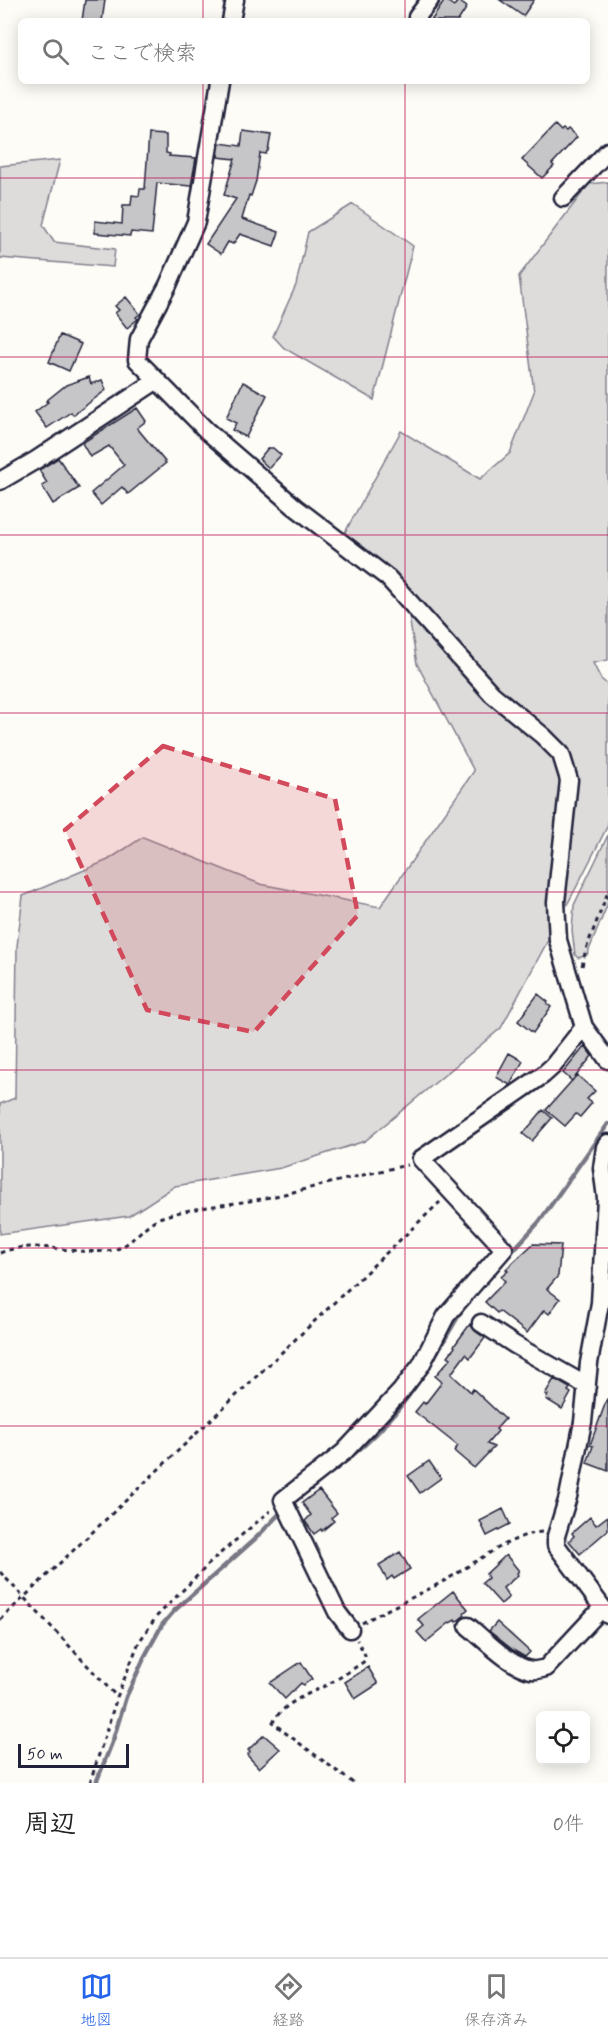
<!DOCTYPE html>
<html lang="ja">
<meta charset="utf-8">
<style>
body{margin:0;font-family:Mynerve,"Klee One",sans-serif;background:#f6f6f6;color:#222}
.controls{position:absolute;right:18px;bottom:18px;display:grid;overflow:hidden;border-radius:9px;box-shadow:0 3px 15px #0003}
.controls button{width:54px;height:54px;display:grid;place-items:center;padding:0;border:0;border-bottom:2px solid #e0e0e0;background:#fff;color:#222;font:30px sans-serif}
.scale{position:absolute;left:18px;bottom:15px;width:111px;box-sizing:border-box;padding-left:6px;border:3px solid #22223b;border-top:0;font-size:16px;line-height:21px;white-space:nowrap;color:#22223b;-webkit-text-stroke:4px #fdfcf7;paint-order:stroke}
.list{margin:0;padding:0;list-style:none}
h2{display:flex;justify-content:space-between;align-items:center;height:78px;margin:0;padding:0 24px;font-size:26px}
h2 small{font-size:20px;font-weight:400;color:#767676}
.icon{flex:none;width:33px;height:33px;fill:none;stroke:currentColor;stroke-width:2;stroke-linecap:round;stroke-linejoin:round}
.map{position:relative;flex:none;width:608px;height:1783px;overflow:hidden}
.search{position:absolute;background:#fff;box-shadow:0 3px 15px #0003;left:18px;right:18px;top:18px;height:66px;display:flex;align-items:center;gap:15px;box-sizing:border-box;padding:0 21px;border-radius:9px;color:#767676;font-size:22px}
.sheet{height:174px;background:#fff}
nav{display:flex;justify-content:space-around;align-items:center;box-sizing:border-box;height:84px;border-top:2px solid #e0e0e0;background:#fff;font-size:16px;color:#767676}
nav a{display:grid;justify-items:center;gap:3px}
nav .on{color:#2563eb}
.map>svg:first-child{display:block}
</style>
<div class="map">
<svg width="608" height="1783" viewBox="0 0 608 1783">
<rect width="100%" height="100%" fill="#fdfcf7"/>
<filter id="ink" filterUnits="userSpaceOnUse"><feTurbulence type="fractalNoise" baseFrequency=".0167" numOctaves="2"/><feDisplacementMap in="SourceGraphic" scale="12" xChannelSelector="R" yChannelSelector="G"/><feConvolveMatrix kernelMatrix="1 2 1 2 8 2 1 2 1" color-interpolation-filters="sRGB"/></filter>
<g filter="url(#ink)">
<path fill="#dddcdb" stroke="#807f8b" stroke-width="1.5" d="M 60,160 L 43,225 L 54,242 L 115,249 L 113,267 L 0,258 L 0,166 Z
M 608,182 L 608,660 L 593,663 L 601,679 L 608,685 L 608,825 L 576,888 L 501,1028 L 365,1141 L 281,1168 L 175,1186 L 129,1216 L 0,1234 L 0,1104 L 15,1098 L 17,946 L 23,896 L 108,860 L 143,837 L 260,884 L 380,907 L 474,771 L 417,664 L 403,581 L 344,534 L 401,431 L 480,479 L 510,453 L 534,392 L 519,276 L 589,184 Z
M 353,204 L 413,246 L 374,400 L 284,348 L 273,336 L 296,285 L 308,232 Z
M 608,835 L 608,903 L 587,955 L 578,958 L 575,955 L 572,930 L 574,905 Z"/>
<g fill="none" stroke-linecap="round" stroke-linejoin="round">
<path stroke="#787885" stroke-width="4.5" d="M 507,1257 L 539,1222 L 608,1124
M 432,1361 L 463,1308
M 346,1460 C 376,1438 401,1408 421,1378
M 96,1783 L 113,1740 L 126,1697 L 146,1654 L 162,1625 L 175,1610 L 256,1538 L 283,1510"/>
</g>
<path fill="#c6c6c8" stroke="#22223b" stroke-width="1.5" d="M 85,0 L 105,0 L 102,21 L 82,21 Z
M 445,0 L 454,6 L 458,1 L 467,7 L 458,21 L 431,21 Z
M 500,0 L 534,0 L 523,16 Z
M 555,125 L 561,131 L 563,129 L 566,131 L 568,129 L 577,137 L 552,164 L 554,166 L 542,178 L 522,160 Z
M 243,131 L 271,135 L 268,151 L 267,151 L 266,154 L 260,153 L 256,181 L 251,196 L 249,195 L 242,219 L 279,232 L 274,246 L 240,234 L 233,244 L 228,242 L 221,254 L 206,244 L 236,199 L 224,195 L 235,159 L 218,157 L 220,143 L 241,146 Z
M 149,134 L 166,135 L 166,153 L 170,154 L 169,156 L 196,158 L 191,186 L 157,183 L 152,234 L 131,232 L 130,236 L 95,233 L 95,221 L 122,224 L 123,205 L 131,205 L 132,195 L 139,196 L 140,189 L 145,189 Z
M 126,297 L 140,314 L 136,317 L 138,319 L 127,328 L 115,313 L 119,310 L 115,306 Z
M 60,335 L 81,344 L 69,371 L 49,362 Z
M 89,377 L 91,384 L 102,380 L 106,390 L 73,415 L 71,412 L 47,428 L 35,412 L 48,402 L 46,401 L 66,385 Z
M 243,382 L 267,395 L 246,437 L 232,430 L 236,423 L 226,418 Z
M 137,408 L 146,421 L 137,428 L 166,463 L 128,494 L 122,487 L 101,505 L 91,493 L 124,465 L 109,446 L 90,457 L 82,443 Z
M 268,448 L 273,448 L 281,455 L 269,468 L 259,459 Z
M 58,458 L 79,488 L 53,504 L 42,486 L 47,483 L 39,470 Z
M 538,994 L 548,1002 L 547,1004 L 551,1007 L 533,1033 L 518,1021 Z
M 585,1046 L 592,1056 L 572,1081 L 563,1073 Z
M 509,1053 L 523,1061 L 510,1085 L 496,1077 Z
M 577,1075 L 595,1091 L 587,1099 L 592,1103 L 580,1117 L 576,1114 L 565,1126 L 546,1110 Z
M 543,1110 L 552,1118 L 532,1141 L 523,1134 Z
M 533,1244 L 561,1245 L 558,1276 L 547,1289 L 560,1299 L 549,1314 L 544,1310 L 527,1333 L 499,1311 L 497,1313 L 485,1302 L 505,1281 L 501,1277 L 508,1271 L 506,1269 Z
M 470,1324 L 475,1331 L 485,1338 L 470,1358 L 466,1354 L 451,1374 L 471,1392 L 473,1389 L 505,1419 L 496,1429 L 498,1431 L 487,1444 L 494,1447 L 474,1468 L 454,1451 L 458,1446 L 415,1412 L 423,1402 L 425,1404 L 442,1382 L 435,1376 L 451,1358 L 448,1356 L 455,1347 L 454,1346 Z
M 554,1379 L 570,1388 L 568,1391 L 571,1393 L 562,1409 L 546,1399 L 548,1395 L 545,1394 Z
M 607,1399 L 608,1399 L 608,1471 L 587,1463 L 593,1446 L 590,1445 Z
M 429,1461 L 441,1478 L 420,1493 L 408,1476 Z
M 319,1490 L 337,1513 L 331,1518 L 334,1521 L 322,1531 L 321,1529 L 314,1534 L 305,1521 L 311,1515 L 302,1503 Z
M 503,1509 L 510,1524 L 487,1536 L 480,1521 Z
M 608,1516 L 608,1530 L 580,1554 L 569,1541 L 574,1536 L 572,1533 L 590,1517 L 596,1525 Z
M 400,1552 L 410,1569 L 394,1579 L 392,1576 L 387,1580 L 379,1565 Z
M 506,1555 L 519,1571 L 517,1573 L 518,1575 L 503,1588 L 509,1597 L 501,1604 L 482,1583 L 488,1578 L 486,1574 Z
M 453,1591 L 468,1609 L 464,1613 L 465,1615 L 456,1622 L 455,1620 L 448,1624 L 426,1642 L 417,1632 L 424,1626 L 418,1619 Z
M 497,1622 L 530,1652 L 525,1657 L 513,1650 L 489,1631 Z
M 301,1662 L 312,1679 L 303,1685 L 301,1683 L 285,1699 L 270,1683 Z
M 368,1667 L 378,1684 L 355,1699 L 345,1682 Z
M 264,1735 L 280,1749 L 259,1768 L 247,1755 L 250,1752 L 248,1750 Z"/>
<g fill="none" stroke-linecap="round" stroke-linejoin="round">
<defs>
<path id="street" d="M 417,17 L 430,0
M 231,21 L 235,0
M 220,81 L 196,222 L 168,285 L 139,339 L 137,360 L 207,431 L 295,507 L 388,578 L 492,694 L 543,736 L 561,754 L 569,780 L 556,902 L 558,940 L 584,1027 L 608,1060
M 563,198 L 608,151
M 0,481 L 36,460 L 156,381
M 608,1143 L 605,1147 L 602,1168 L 606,1198 L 600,1303 L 589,1363 L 583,1422 L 568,1497 L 556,1536 L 556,1545 L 608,1615
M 481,1323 L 515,1345 L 587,1386
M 468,1626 C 484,1639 511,1667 531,1670 C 536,1671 541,1669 546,1668 L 602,1608
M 350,1629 L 337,1612 L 283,1500 L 344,1452 L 401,1391 L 421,1365 L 446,1316 L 504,1249 L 421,1159 L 543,1075 L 553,1066 L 584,1027"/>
</defs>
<use href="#street" stroke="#22223b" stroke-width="21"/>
<path stroke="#22223b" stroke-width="3" stroke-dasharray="4.5 4.5" stroke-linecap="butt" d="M 582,966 L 586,949 L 608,892
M 0,1253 C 35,1238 76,1257 113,1250 C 133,1246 143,1223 162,1217 C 193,1207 228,1205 261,1199 C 310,1189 359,1175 408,1165
M 0,1572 L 117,1697
M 0,1620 L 440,1202
M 362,1623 C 389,1608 417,1596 444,1581 C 469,1567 515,1532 543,1532
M 90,1783 L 117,1697 L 139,1642 L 157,1616 L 216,1557 L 270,1511
M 353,1783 L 283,1731 L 273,1722 C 286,1700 311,1694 332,1682 C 343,1676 354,1668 365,1661 L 365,1655 L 357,1640"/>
<use href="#street" stroke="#fdfcf7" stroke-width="16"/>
</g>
</g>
<path fill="#d1495b" fill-opacity="0.2" stroke="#d1495b" stroke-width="4.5" stroke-dasharray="12 8" stroke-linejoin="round" d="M 163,746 L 335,799 L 358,915 L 254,1032 L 147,1010 L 65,830 Z"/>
<path fill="none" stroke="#c2185b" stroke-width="1.5" stroke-opacity="0.55" d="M 203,0 L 203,21M 405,0 L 405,21M 203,81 L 203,1783M 405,81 L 405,1783M 0,178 L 608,178M 0,357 L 608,357M 0,535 L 608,535M 0,713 L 608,713M 0,892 L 608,892M 0,1070 L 608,1070M 0,1248 L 608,1248M 0,1426 L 608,1426M 0,1605 L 608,1605"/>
</svg>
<div class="controls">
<button><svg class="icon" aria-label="locate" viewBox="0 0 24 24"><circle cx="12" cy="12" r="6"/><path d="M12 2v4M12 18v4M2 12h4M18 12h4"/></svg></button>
</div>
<div class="scale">50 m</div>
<div class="search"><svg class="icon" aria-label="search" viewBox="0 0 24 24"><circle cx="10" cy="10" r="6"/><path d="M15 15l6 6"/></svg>ここで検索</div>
</div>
<section class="sheet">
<h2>周辺<small>0件</small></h2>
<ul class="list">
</ul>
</section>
<nav>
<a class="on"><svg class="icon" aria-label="map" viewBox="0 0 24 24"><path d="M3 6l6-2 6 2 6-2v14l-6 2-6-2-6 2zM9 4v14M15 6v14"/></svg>地図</a>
<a><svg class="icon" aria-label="directions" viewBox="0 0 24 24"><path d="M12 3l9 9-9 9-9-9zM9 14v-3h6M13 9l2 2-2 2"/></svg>経路</a>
<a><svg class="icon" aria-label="saved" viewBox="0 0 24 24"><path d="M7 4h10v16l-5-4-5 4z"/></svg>保存済み</a>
</nav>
